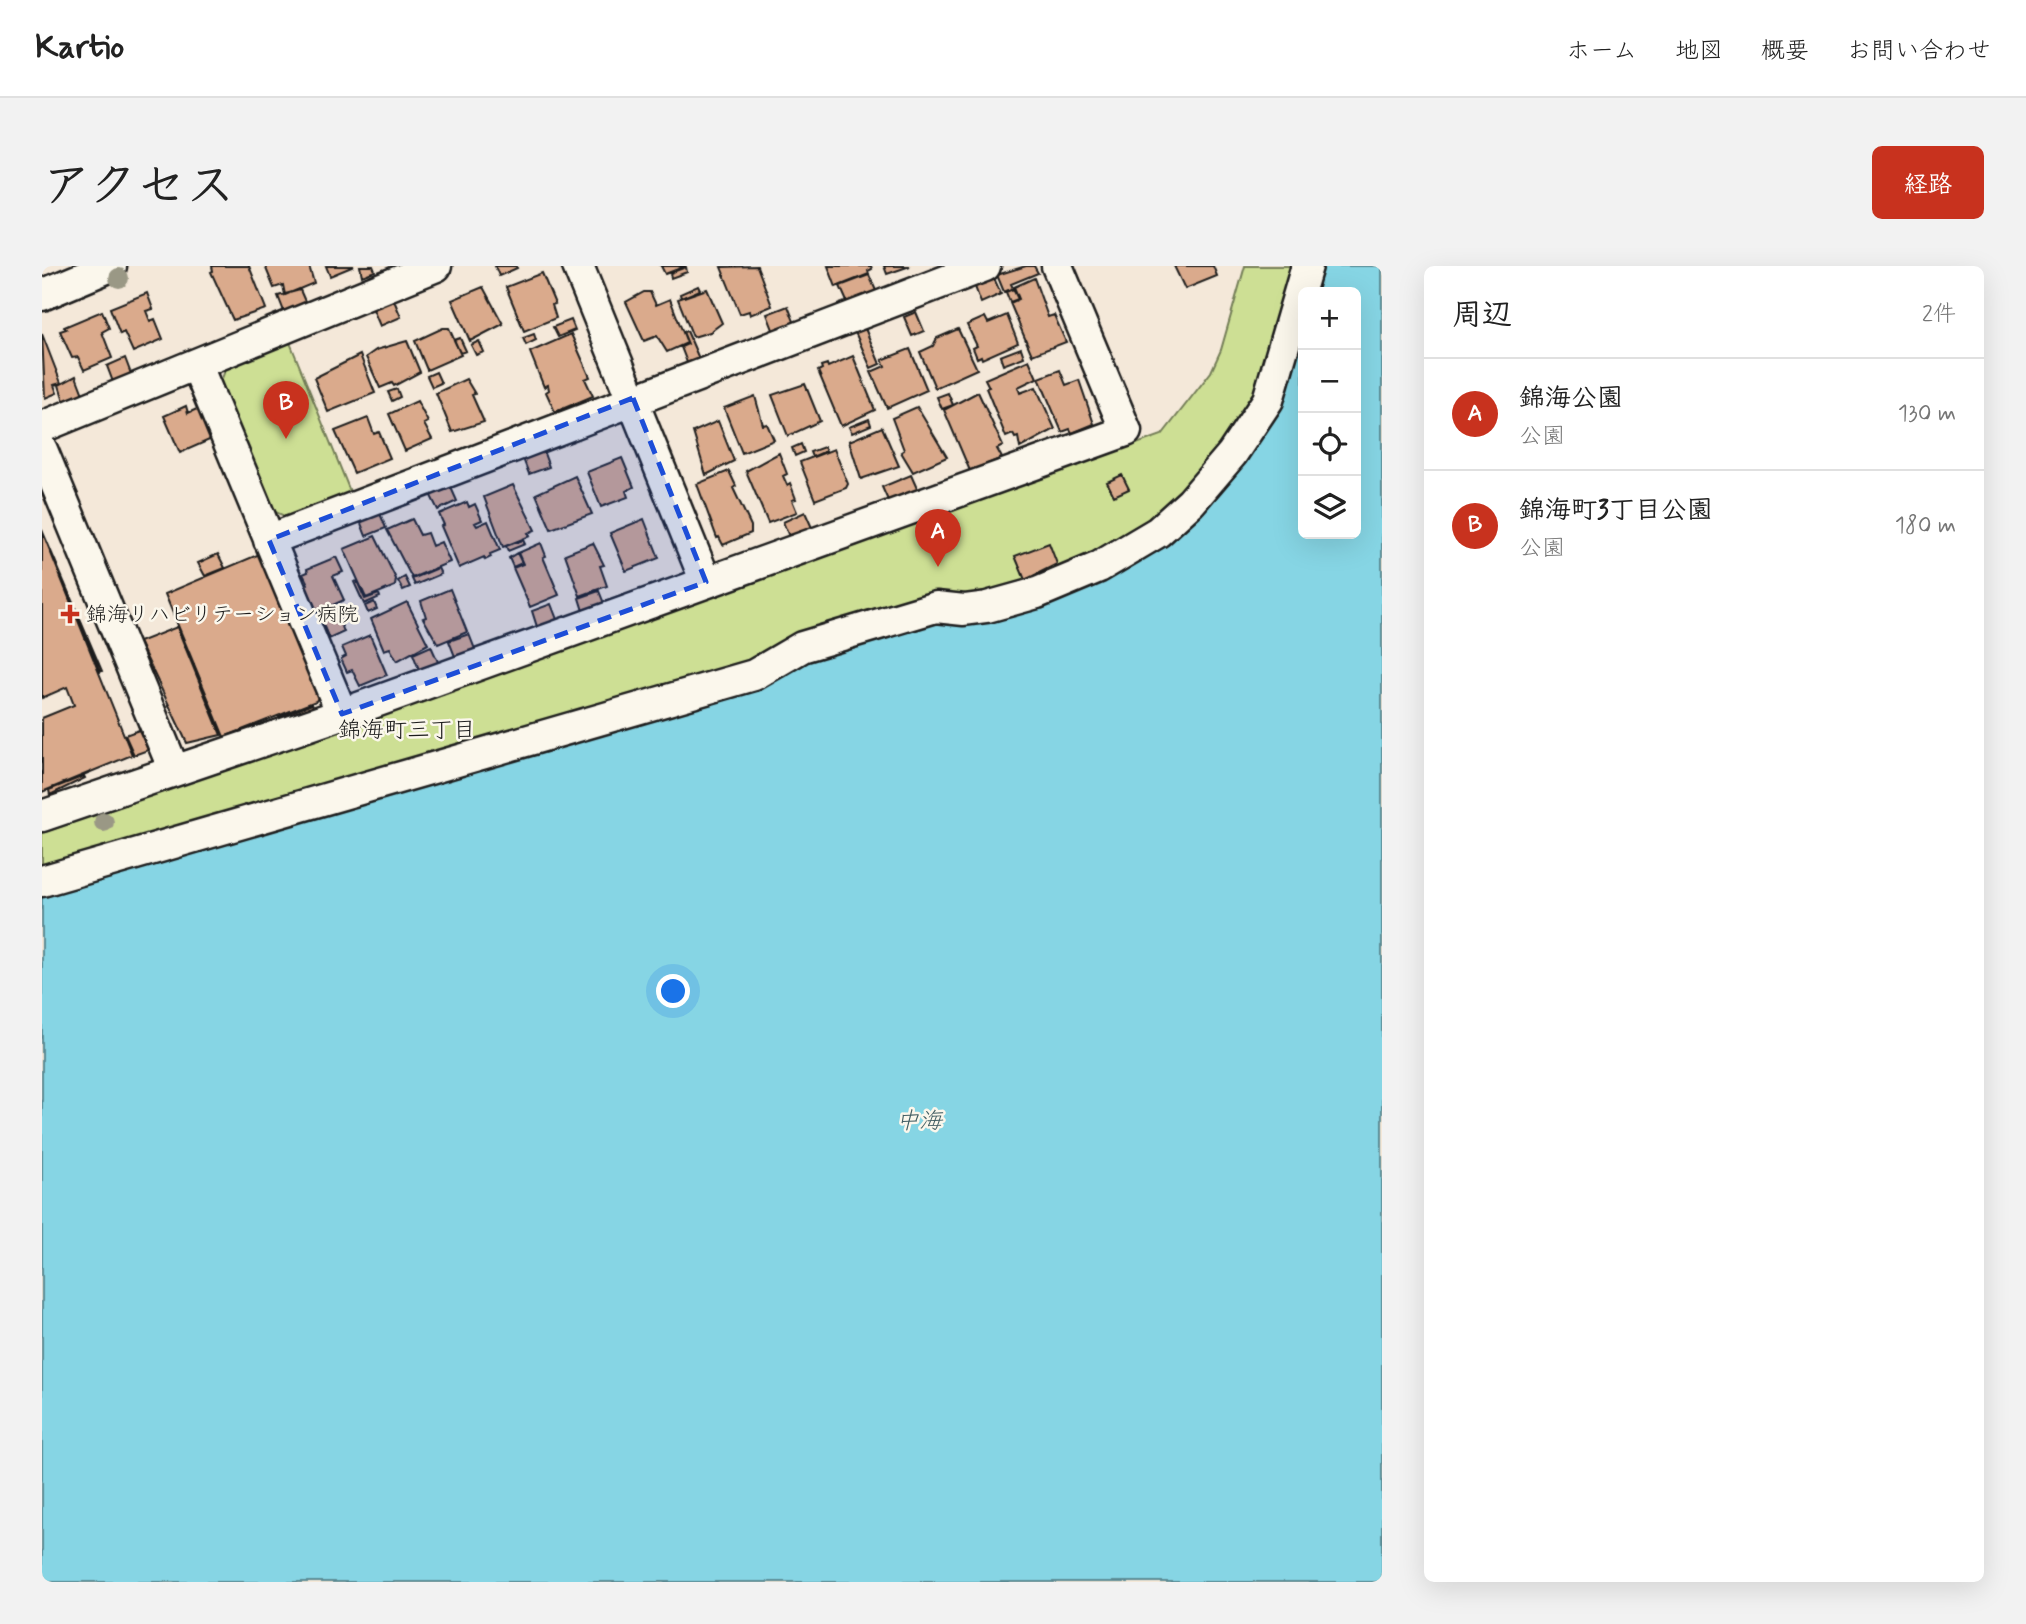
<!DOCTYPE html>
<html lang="ja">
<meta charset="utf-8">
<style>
body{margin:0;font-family:Mynerve,"Klee One",sans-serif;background:#f2f2f2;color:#222}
.controls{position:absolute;right:21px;top:21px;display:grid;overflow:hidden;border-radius:10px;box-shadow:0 7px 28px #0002}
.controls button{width:63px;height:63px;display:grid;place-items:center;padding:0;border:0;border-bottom:2px solid #e0e0e0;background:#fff;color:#222;font:35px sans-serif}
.you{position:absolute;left:632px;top:726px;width:24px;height:24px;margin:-18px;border:5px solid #fff;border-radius:50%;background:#1a73e8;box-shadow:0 0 0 10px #1a73e833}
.badge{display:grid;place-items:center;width:46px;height:46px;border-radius:50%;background:#c8321e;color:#fff;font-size:23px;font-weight:700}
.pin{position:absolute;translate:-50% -58px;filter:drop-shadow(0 2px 4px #0008)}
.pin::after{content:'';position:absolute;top:37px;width:24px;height:21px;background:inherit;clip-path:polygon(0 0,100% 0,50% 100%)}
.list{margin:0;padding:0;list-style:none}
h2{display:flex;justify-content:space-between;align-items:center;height:91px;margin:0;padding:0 28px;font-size:30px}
h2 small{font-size:23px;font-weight:400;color:#767676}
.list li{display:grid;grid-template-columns:46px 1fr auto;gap:21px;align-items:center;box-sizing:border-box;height:112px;padding:0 28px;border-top:2px solid #e0e0e0}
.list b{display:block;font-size:26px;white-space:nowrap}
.list p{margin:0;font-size:23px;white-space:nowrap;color:#767676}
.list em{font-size:23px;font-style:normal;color:#767676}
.icon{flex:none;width:38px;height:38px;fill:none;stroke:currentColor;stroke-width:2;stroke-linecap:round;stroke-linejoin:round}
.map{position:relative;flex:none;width:1340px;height:1316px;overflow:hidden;border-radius:10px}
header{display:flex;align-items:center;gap:42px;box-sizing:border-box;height:98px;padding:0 35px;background:#fff;border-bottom:2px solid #e0e0e0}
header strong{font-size:33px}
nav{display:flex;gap:38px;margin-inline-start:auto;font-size:24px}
.intro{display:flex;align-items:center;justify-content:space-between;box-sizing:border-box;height:168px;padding:0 42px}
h1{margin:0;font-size:49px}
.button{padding:18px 32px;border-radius:10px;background:#c8321e;color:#fff;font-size:24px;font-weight:700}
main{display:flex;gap:42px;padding:0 42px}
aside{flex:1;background:#fff;border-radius:10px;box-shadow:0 7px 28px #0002}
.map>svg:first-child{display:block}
</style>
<header>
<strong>Kartio</strong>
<nav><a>ホーム</a><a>地図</a><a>概要</a><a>お問い合わせ</a></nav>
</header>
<div class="intro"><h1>アクセス</h1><a class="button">経路</a></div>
<main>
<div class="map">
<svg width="1340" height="1316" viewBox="0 0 1340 1316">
<rect width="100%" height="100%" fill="#f4e8d9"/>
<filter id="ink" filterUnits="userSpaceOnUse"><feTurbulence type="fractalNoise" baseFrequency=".0143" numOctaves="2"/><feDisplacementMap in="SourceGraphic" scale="14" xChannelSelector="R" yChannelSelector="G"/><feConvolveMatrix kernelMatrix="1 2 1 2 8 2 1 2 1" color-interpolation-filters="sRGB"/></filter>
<g filter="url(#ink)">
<path fill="#cddf94" stroke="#747e58" stroke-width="2" d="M 1203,0 L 1257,0 L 1214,140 L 1116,256 L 1049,297 L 707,402 L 0,608 L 0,567 L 1120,169 L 1169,106 L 1179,84 Z
M 247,74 L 309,228 L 247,252 L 231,245 L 178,118 L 185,99 Z"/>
<path fill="#86d5e4" stroke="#5c8b94" stroke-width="2" d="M 1275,0 L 1340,0 L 1340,1316 L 0,1316 L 0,626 L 743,410 L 766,387 L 899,349 C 914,365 924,359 943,351 L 1152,244 L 1261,47 L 1261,268 L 1314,268 L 1314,26 L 1267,26 Z"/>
<path fill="#daaa8c" stroke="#1c1c1c" stroke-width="2" d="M 170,0 L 207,0 L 224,43 L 191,54 L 169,6 L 171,5 Z
M 223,0 L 267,0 L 272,17 L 243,29 L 241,19 L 232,22 Z
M 284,0 L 312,0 L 288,10 Z
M 318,0 L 331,0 L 333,5 L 320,10 Z
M 453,0 L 474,0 L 475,2 L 457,10 Z
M 619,0 L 644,0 L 623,8 Z
M 715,0 L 730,40 L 708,49 L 707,45 L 698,48 L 679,1 Z
M 786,0 L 829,0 L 830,3 L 826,5 L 827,8 L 794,21 Z
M 842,0 L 868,0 L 845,8 Z
M 984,0 L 992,0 L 996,7 L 969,18 L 971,22 L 962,26 L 955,9 Z
M 1132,0 L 1171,0 L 1175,10 L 1143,23 Z
M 644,1 L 645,6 L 629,12 L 628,7 Z
M 500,7 L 513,38 L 510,39 L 514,52 L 482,65 L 464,21 Z
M 827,9 L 835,27 L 806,38 L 798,20 Z
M 951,10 L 959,28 L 939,37 L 932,18 Z
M 992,12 L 1006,51 L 1012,49 L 1024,76 L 990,89 L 968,37 L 977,33 L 972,21 Z
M 656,20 L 658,24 L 639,32 L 638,28 Z
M 441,21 L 461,58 L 428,75 L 410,34 Z
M 665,23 L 680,57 L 668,66 L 651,71 L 636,33 Z
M 971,23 L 976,33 L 968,36 L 964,26 Z
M 258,24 L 265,40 L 243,48 L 236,30 Z
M 602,26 L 608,26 L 614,39 L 628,33 L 645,77 L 625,86 L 615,70 L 602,75 L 584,36 Z
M 105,27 L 111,43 L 104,45 L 108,55 L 113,53 L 121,73 L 91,86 L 82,66 L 78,68 L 68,42 Z
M 351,32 L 359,51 L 338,60 L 330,41 Z
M 746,40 L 753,58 L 732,66 L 725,48 Z
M 60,45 L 67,62 L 60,66 L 70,92 L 42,104 L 36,91 L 30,92 L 18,65 L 24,63 L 22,61 Z
M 874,46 L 882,65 L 870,70 L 862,51 Z
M 965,49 L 976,77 L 940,93 L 939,90 L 935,92 L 931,82 L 935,80 L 925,59 L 943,51 L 946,57 Z
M 529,54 L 533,64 L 516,71 L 511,61 Z
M 822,60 L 838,98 L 829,102 L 812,64 Z
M 401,62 L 407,62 L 419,89 L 385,104 L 373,75 Z
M 916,63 L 935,103 L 893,122 L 878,86 L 891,80 L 895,72 Z
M 645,65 L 658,95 L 646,99 L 639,81 L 646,78 L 641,66 Z
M 0,68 L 19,117 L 12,119 L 15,127 L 3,132 Z
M 492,68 L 494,74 L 484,79 L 481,72 Z
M 529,68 L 548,111 L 543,113 L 551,130 L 513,146 L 504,126 L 507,124 L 506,119 L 502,121 L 488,86 Z
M 418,72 L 424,85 L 418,87 L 412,74 Z
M 365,75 L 378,106 L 352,120 L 350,117 L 338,122 L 324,91 L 334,84 Z
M 437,75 L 442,86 L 434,89 L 429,79 Z
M 979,82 L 982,91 L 961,99 L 958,90 Z
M 868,83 L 885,124 L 845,142 L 829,106 L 843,100 L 840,94 Z
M 318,89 L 333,127 L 286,146 L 272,112 Z
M 811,90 L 833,144 L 799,160 L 776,105 L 780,103 L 779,100 L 785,98 L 786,101 Z
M 83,92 L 89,108 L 71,116 L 65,100 Z
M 987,94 L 995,112 L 976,121 L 978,127 L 994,121 L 1013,163 L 978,182 L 976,171 L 973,172 L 971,168 L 964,171 L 944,122 L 947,121 L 943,113 Z
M 1018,104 L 1024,119 L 1037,114 L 1052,158 L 1030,167 L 1028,163 L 1020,166 L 997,112 Z
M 394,106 L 399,117 L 390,121 L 385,110 Z
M 34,110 L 42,131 L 23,138 L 17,119 Z
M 424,113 L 433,128 L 430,129 L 442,156 L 410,166 L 394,127 Z
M 763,118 L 778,155 L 746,170 L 730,129 Z
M 355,123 L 358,131 L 350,135 L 346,126 Z
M 936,126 L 961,180 L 955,183 L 960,192 L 928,205 L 902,144 Z
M 906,127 L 911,139 L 900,143 L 895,131 Z
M 713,130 L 721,159 L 725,158 L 732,174 L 700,187 L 682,142 Z
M 375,135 L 386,156 L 382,158 L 390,173 L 363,185 L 347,148 Z
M 144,140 L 146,147 L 157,142 L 172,172 L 138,187 L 122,150 Z
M 875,141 L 905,191 L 871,206 L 859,186 L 862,184 L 850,152 Z
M 326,152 L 332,168 L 337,166 L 348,192 L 312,207 L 293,165 Z
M 827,153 L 829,159 L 810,167 L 807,161 Z
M 676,155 L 692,195 L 664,209 L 651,166 Z
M 840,161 L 857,200 L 819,213 L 807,175 Z
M 759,178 L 762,186 L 753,190 L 750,182 Z
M 782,181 L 784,185 L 770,191 L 768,186 Z
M 500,182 L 507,201 L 487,208 L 480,190 Z
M 792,183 L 806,218 L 804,222 L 773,234 L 758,196 Z
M 737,187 L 745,208 L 741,210 L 745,219 L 748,217 L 754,233 L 750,234 L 755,246 L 726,257 L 704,205 Z
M 580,192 L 592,221 L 584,225 L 586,231 L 559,241 L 545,206 Z
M 687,205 L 694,220 L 691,222 L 709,260 L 709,267 L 681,279 L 677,271 L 675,272 L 655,218 Z
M 869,209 L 877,227 L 848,239 L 840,221 Z
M 1080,209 L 1087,223 L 1072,230 L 1065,216 Z
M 533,210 L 550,248 L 509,263 L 494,228 Z
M 407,217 L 415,235 L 396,244 L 387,226 Z
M 471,219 L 493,264 L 486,267 L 488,270 L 461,281 L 442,231 Z
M 425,236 L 427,241 L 433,238 L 440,254 L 433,257 L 435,260 L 446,255 L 458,284 L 448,288 L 449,291 L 443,294 L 442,291 L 417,302 L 399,260 L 402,259 L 397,248 Z
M 337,245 L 344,262 L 324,270 L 317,252 Z
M 763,246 L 771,264 L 748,273 L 741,256 Z
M 370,253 L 378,269 L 385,267 L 390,280 L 399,276 L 408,296 L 370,312 L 345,264 Z
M 602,253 L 617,292 L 584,305 L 568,267 Z
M 0,264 L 60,405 L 58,406 Z
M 0,265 L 90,489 L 0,526 L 0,452 L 32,439 L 25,421 L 0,432 Z
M 333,270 L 354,313 L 353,320 L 324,332 L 302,283 Z
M 481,274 L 483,278 L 466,285 L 464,280 Z
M 499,277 L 504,290 L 501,291 L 517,329 L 488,341 L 471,302 L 481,298 L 476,287 Z
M 551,277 L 562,299 L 558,300 L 565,320 L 538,330 L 523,288 Z
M 1007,277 L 1015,298 L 983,314 L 973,290 Z
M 220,287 L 277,430 L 274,435 L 182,471 L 123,328 Z
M 475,287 L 480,297 L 471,301 L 467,292 Z
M 176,288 L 183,302 L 163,310 L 156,297 Z
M 294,291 L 301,306 L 291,310 L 302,334 L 273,347 L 262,321 L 266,318 L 261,308 L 266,306 L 265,303 Z
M 396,302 L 399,308 L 373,319 L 370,313 Z
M 363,311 L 368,321 L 361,324 L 356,315 Z
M 315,315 L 323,333 L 337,328 L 338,331 L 322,338 L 312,316 Z
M 408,323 L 425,366 L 396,378 L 381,352 L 384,351 L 379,335 Z
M 557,325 L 563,340 L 542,348 L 537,332 Z
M 332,336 L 335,343 L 326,347 L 323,340 Z
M 365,336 L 386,378 L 355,395 L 348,382 L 342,384 L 329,353 Z
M 509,338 L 516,356 L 496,364 L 490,345 Z
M 293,340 L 296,346 L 284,351 L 281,345 Z
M 295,348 L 302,366 L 287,373 L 279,354 Z
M 135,361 L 179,469 L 145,477 L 97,376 Z
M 427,368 L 434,386 L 414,393 L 407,375 Z
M 328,369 L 345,409 L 318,420 L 310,404 L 305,406 L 299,393 L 304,390 L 300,381 Z
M 389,380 L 397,398 L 378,406 L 371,388 Z
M 270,438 L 272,443 L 239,455 L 237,451 Z
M 97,464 L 106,484 L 92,489 L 83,469 Z
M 42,510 L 43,512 L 8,529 L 7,524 Z"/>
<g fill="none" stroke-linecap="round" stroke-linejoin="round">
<defs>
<path id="minor" d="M 536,0 L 664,316
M 0,29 L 69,0
M 155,100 L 300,448
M 0,161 L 394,0
M 0,184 L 132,504
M 227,274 L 943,0
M 0,550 L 300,448 L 1084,165 L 1015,0
M 0,615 L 712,409 L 760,381 L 894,341 L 922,344 L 945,341 L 995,327 L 1057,301 L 1116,266 L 1149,236 L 1190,188 L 1226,134 L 1265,0"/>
</defs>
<use href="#minor" stroke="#1c1c1c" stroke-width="35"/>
<use href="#minor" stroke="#fbf7ec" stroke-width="30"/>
</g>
<g fill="#9a9885">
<circle cx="77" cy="12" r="10"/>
<circle cx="62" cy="556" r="10"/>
</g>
</g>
<path fill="#1d4ed8" fill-opacity="0.2" stroke="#1d4ed8" stroke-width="5" stroke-dasharray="14 9" stroke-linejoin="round" d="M 591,132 L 664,316 L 300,448 L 227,274 Z"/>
<path fill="#c8321e" stroke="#fbf7ec" stroke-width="2.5" d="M24.5 337.5h7v7h7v7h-7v7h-7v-7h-7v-7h7z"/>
<g text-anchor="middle" stroke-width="5" stroke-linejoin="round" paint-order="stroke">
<g font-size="21" fill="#1c1c1c" stroke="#fbf7ec" text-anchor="start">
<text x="44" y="355">錦海リハビリテーション病院</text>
</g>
<g font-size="23" fill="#1c1c1c" stroke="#fbf7ec">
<text x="365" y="471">錦海町三丁目</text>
</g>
<g font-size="23" font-style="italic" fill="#415d62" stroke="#fbf7ec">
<text x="877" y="862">中海</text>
</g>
</g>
</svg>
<div class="controls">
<button>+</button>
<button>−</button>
<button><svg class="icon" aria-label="locate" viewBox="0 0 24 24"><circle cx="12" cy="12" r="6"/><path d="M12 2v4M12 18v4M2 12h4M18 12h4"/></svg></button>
<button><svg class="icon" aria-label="layers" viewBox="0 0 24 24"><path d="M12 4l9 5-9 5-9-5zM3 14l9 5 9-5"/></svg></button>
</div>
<div class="you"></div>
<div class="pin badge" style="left:896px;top:301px">A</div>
<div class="pin badge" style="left:244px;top:173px">B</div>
</div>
<aside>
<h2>周辺<small>2件</small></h2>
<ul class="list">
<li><span class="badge">A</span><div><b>錦海公園</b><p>公園</p></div><em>130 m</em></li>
<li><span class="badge">B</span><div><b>錦海町3丁目公園</b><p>公園</p></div><em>180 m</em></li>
</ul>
</aside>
</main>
